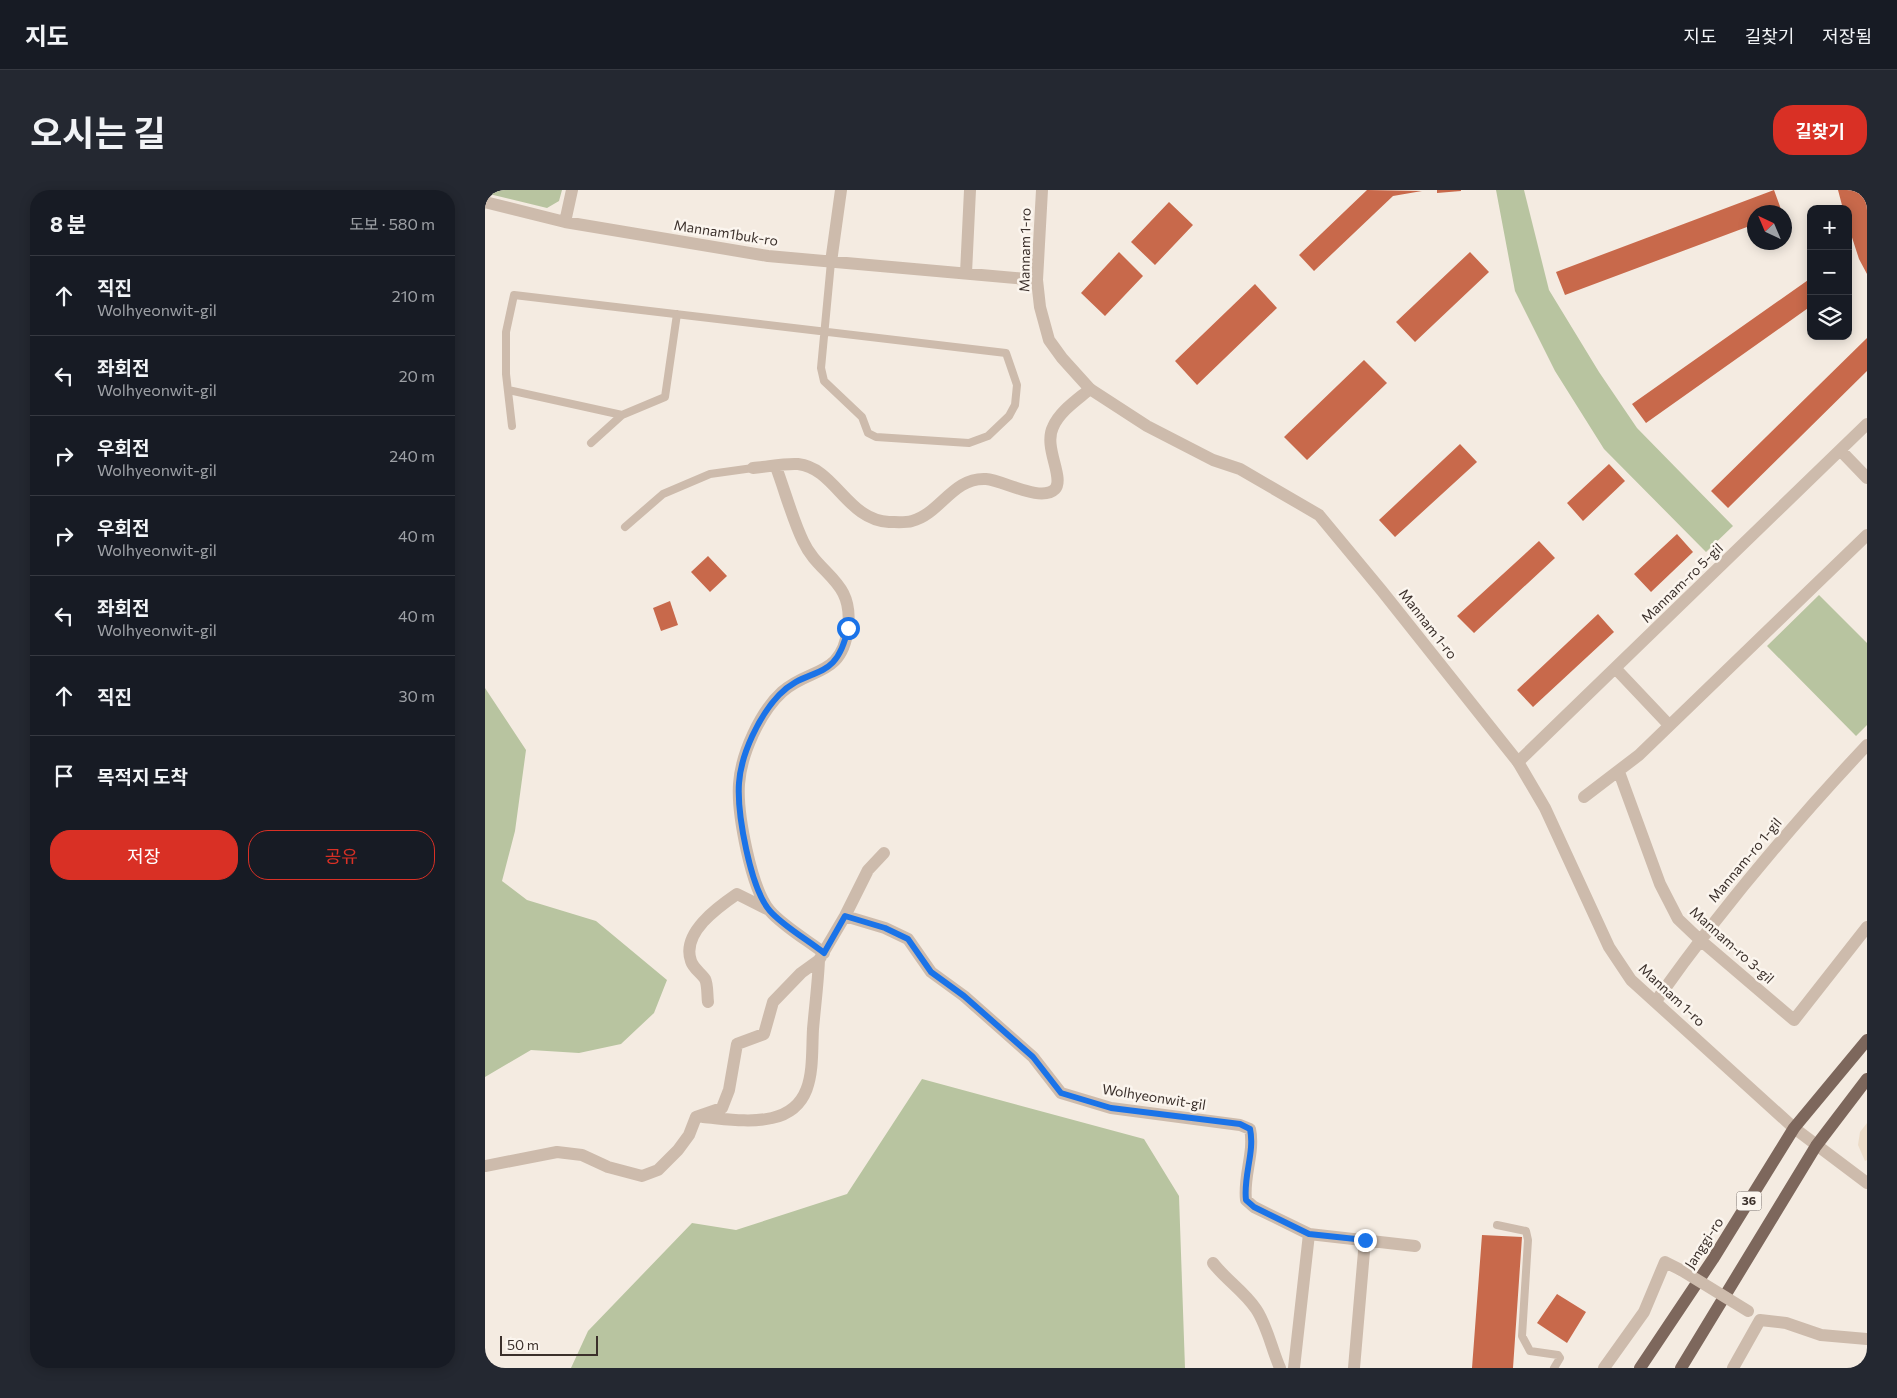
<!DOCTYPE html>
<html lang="ko">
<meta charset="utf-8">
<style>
body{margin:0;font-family:Commissioner,"Noto Sans KR",sans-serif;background:#242831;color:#f1f3f6}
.controls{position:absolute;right:15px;top:15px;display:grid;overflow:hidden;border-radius:10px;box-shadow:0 2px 12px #0003}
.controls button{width:45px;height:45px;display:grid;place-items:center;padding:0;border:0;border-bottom:1px solid #363941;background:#171b24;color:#f1f3f6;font:25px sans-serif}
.compass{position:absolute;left:1262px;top:15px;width:45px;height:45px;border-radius:50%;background:#171b24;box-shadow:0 2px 12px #0003;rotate:316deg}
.scale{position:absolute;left:15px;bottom:12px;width:98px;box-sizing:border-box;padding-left:5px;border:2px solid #3b302b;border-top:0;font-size:14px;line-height:18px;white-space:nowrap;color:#3b302b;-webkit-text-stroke:4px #fbf5ee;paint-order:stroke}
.stop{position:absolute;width:15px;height:15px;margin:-11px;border:4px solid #1a73e8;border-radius:50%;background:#fff}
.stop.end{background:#1a73e8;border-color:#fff;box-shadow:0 1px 5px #0008}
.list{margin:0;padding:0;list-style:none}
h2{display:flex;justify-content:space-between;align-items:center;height:65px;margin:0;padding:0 20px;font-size:21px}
h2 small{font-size:16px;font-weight:400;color:#9ea1a6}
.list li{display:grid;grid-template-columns:32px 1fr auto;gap:15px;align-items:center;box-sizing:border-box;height:80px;padding:0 20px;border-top:1px solid #363941}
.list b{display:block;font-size:19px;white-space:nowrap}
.list p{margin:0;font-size:16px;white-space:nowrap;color:#9ea1a6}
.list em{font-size:16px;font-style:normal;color:#9ea1a6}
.actions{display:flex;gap:10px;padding:15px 20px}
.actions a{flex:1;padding:11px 0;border:1px solid #d93025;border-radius:20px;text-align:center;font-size:18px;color:#d93025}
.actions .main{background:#d93025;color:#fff}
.icon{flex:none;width:28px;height:28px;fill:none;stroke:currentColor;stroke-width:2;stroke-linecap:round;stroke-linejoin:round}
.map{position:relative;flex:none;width:1382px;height:1178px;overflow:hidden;border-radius:20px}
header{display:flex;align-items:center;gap:30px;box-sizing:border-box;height:70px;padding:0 25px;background:#171b24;border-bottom:1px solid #363941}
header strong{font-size:24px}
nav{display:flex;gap:28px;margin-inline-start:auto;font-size:18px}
.intro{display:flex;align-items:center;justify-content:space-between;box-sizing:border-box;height:120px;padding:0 30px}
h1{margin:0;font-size:35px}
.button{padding:12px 22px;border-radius:20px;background:#d93025;color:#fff;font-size:18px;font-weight:700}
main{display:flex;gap:30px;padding:0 30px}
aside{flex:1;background:#171b24;border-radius:20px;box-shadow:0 2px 12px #0003}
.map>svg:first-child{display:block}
</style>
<header>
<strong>지도</strong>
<nav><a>지도</a><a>길찾기</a><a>저장됨</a></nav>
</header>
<div class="intro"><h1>오시는 길</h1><a class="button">길찾기</a></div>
<main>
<aside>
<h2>8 분<small>도보 · 580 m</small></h2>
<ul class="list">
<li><svg class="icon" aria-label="ahead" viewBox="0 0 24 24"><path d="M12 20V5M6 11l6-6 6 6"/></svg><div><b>직진</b><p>Wolhyeonwit-gil</p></div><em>210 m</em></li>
<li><svg class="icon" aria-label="left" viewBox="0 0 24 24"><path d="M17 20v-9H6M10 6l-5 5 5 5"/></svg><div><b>좌회전</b><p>Wolhyeonwit-gil</p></div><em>20 m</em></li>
<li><svg class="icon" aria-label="right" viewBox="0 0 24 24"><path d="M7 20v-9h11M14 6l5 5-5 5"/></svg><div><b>우회전</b><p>Wolhyeonwit-gil</p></div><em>240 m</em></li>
<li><svg class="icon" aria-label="right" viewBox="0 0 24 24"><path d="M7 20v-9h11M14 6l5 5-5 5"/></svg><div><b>우회전</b><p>Wolhyeonwit-gil</p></div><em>40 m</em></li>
<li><svg class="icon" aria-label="left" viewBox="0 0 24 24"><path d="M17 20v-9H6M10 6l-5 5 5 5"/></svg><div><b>좌회전</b><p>Wolhyeonwit-gil</p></div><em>40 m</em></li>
<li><svg class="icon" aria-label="ahead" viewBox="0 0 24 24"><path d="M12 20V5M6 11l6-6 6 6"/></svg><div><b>직진</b></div><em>30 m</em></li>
<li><svg class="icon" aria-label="arrive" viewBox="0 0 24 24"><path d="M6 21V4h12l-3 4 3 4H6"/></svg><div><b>목적지 도착</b></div></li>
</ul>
<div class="actions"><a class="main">저장</a><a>공유</a></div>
</aside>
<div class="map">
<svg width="1382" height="1178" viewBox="0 0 1382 1178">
<rect width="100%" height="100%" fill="#f4ebe1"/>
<path fill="#b8c4a0" d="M 0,0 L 77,0 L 74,11 L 62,18 L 0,3 Z
M 1011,0 L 1039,0 L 1064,100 L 1114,182 L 1152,238 L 1248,336 L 1221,362 L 1119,259 L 1070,181 L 1030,101 Z
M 1334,405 L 1382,453 L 1382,535 L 1371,546 L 1282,456 Z
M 0,498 L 41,560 L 30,641 L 17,691 L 42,710 L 111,731 L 182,790 L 169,823 L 136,854 L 94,863 L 46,860 L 0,887 Z
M 437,889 L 659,949 L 694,1006 L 700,1178 L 86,1178 L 103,1141 L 207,1033 L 251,1040 L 362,1004 Z"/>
<path fill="#ecdcc8" d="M 1382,933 L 1382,970 L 1380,971 L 1373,955 L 1375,942 Z"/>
<path fill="#c8694b" d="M 882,0 L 937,1 L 908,6 L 829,81 L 814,65 Z
M 952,0 L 976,0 L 976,1 L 952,3 Z
M 1289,0 L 1297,22 L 1270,22 L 1270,34 L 1080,105 L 1071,82 Z
M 1353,0 L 1378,0 L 1382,12 L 1382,84 L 1374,69 L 1363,35 L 1363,19 L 1358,19 Z
M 684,12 L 708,35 L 670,75 L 646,52 Z
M 634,62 L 658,86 L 620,126 L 596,103 Z
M 985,62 L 1004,82 L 930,152 L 911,132 Z
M 1326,88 L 1326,116 L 1161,233 L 1147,214 Z
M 770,94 L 792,118 L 712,195 L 690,171 Z
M 1382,148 L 1382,181 L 1243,318 L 1226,301 Z
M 879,170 L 902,193 L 822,270 L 799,247 Z
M 975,254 L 992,272 L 910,347 L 894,330 Z
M 1124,274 L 1140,291 L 1098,331 L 1082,313 Z
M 1192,344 L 1208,362 L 1166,402 L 1149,384 Z
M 1054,351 L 1070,368 L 989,443 L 972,426 Z
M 223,366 L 242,386 L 225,402 L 206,382 Z
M 185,411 L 193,435 L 176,441 L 168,418 Z
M 1113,424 L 1129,442 L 1048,517 L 1032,500 Z
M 997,1045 L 1037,1047 L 1028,1178 L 987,1178 Z
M 1072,1104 L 1101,1122 L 1082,1153 L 1052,1133 Z"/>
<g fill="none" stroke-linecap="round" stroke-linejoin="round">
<path stroke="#cdbbac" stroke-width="8" d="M 23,200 L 137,225
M 27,236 L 21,184 L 21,142 L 29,105 C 193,124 357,144 521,163 L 532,195 L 530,215 L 524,226 L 503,246 L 484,253 L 391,247 L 383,243 L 377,227 L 339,191 L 336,178 L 346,72
M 106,253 L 137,225 L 180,207 L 192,124
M 140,337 L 178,304 L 225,284 L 268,278
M 1012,1035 L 1041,1041 L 1043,1050 L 1037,1146 L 1045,1161 L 1073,1165 L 1075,1168 L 1069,1178"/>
<path stroke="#cdbbac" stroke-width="12" d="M 0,12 L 80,32 L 283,66 L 552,90
M 80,32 L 87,0
M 346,72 L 356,0
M 481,83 L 485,0
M 1356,261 L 1382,288
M 291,277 C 300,301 307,328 318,351 C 334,386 369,390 363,438 C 357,488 324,477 297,502 C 275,522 256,564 254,594 C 252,623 266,699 285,721 C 298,736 322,750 339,763
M 268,278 C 282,277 299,273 313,274 C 350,278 362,330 404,332 C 411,332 420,333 427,331 C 455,324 468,287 501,289 C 518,290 556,313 570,299 C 580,288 558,257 568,237 C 575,221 592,210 605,199
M 1131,479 L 1184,535
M 1033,572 L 1382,234
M 1134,582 L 1175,694 L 1193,729 L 1214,749 L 1309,830 L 1382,737
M 1099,607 L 1154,565 L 1382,345
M 360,726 L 400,738 L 423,749 L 446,782 L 479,806 L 548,867 L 576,903 L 626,918 L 755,935 L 765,939 C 770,962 758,986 761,1010 L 769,1017 L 824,1044 L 809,1178
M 1171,811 C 1235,720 1306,636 1382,555
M 223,812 C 222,805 223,795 220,789 C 216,783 208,778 206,771 C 196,743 233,717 252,704 L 284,720
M 218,927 C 241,929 265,933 287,928 C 332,918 326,874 328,839 C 330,816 333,793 334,770
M 0,976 L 72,962 L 97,965 L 123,977 L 157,986 L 173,980 L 193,960 L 204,945 L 211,927 L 237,918 L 244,900 L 252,854 L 279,844 L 288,812 L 316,783 L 334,770 L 360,726 L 383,680 L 399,663
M 824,1044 L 930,1056
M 728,1073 C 741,1090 759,1101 771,1119 C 782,1135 787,1160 795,1178
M 1275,1130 L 1301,1133 L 1336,1145 L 1382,1149
M 869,1178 L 880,1050
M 1119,1178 L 1159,1122 L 1180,1072 L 1196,1080
M 1248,1178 L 1275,1130"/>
<path stroke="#cdbbac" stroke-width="12" d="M 557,0 L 552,90 L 555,117 L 564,150 L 577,168 L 605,199 L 662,236 L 728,270 L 755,279 L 834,325 L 897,401 L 1033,572 L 1060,618 L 1124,757 L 1146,790 L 1309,938 L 1382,993"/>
<path stroke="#7d675c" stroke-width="12" d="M 1155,1178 L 1228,1069 L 1309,938 L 1382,850
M 1196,1178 L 1331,956 L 1382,889"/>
<path stroke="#cdbbac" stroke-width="12" d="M 1196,1080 L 1263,1121"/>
</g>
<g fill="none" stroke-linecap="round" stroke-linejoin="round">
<path stroke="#1a73e8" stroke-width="6" d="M 363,438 C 351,495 324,474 294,505 C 274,526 256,564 254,593 C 252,623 265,698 285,721 C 298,736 323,750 339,763 L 360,726 L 400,738 L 423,749 L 446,782 L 479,806 L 548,867 L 576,903 L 626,918 L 755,934 L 765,939 C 770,962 758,986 761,1010 L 769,1017 L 824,1044 L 880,1050"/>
</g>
<g text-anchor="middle" stroke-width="5" stroke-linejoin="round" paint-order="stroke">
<rect fill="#fbf5ee" stroke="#756b66" stroke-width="1" x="1251.5" y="1001.5" width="25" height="19" rx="4"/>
<g font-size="12" font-weight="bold" fill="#3b302b">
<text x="1264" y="1015">36</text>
</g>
<g font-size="14" fill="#3b302b" stroke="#fbf5ee">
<text transform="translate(241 43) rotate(9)" y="5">Mannam1buk-ro</text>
<text transform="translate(540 60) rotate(-89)" y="5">Mannam 1-ro</text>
<text transform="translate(1197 393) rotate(-44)" y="5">Mannam-ro 5-gil</text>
<text transform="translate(943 434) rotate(52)" y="5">Mannam 1-ro</text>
<text transform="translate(1260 670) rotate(-50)" y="5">Mannam-ro 1-gil</text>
<text transform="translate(1247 755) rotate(42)" y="5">Mannam-ro 3-gil</text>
<text transform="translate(1187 805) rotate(43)" y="5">Mannam 1-ro</text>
<text transform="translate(669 907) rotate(9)" y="5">Wolhyeonwit-gil</text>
<text transform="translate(1219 1053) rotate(-57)" y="5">Janggi-ro</text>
</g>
</g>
</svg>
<div class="controls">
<button>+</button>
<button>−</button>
<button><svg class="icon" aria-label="layers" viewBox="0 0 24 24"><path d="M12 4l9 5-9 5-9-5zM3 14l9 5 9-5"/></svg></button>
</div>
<svg class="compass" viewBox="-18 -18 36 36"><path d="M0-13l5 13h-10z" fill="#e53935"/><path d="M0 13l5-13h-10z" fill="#9ea1a6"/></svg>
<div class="scale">50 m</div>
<div class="stop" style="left:363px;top:438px"></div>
<div class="stop end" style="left:880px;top:1050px"></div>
</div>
</main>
